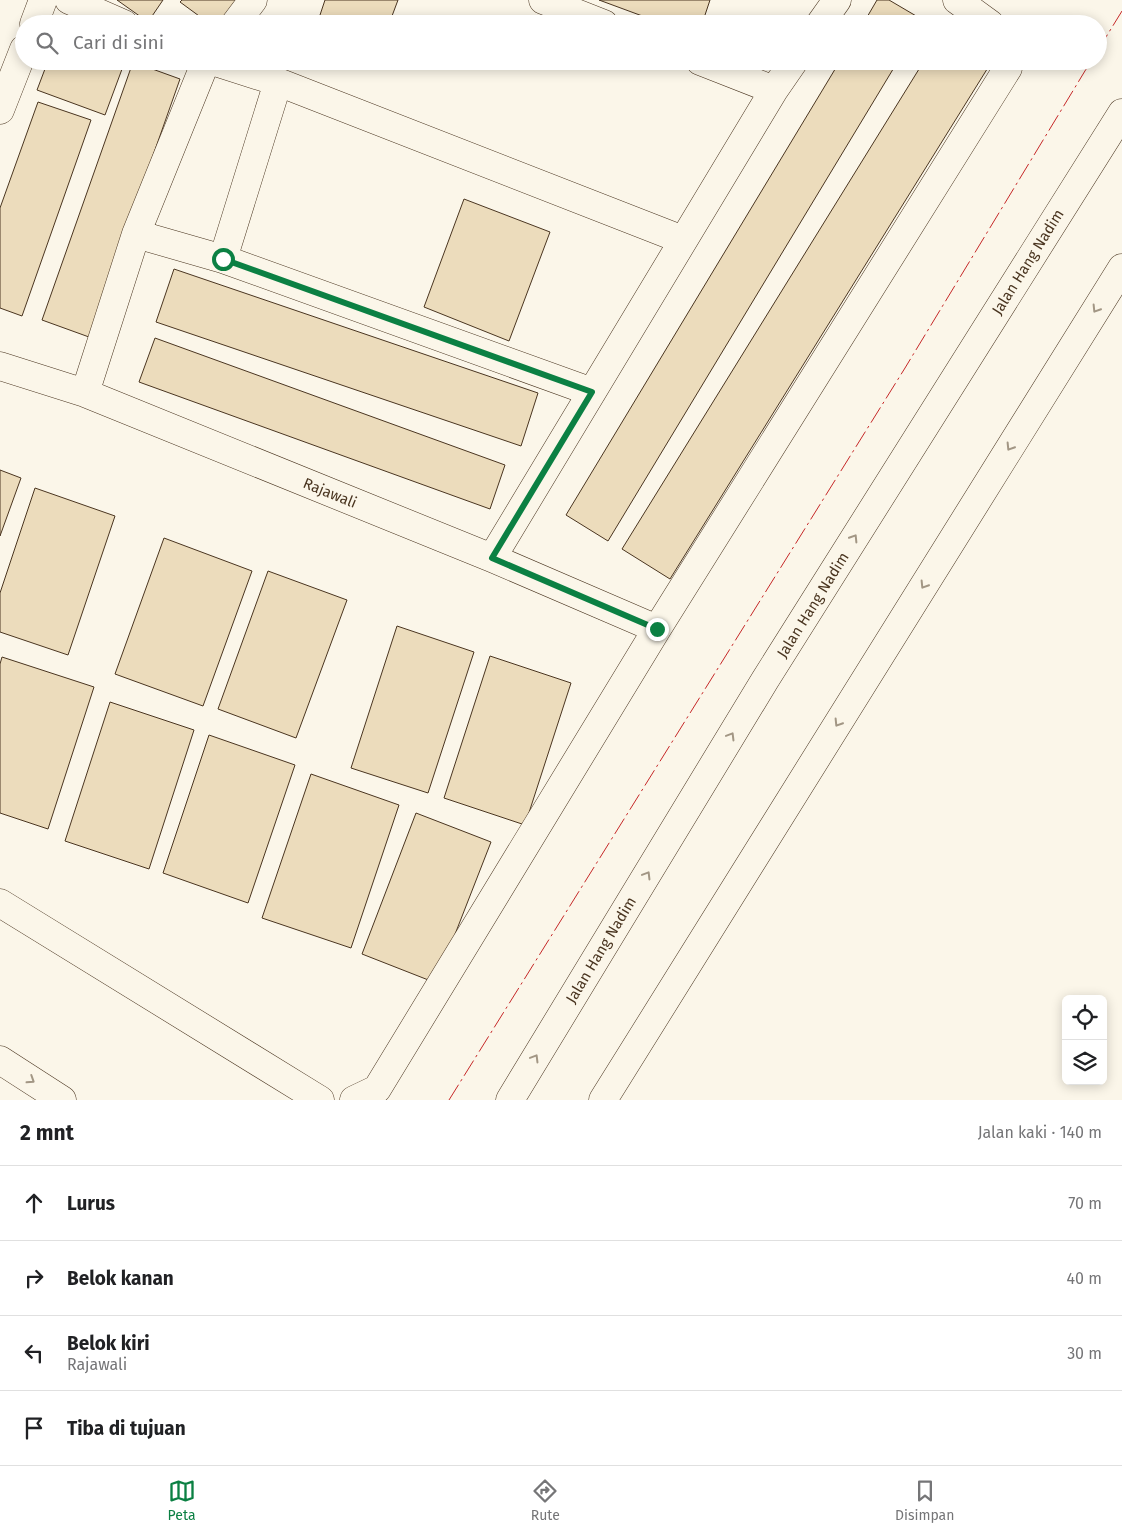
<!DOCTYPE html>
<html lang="id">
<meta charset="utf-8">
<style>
body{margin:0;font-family:"Fira Sans",sans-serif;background:#f2f2f2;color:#202124}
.controls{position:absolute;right:15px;bottom:15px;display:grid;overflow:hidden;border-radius:8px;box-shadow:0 2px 12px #0003}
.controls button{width:45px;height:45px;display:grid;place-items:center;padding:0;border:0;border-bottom:1px solid #e0e0e0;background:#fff;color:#202124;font:25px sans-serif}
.stop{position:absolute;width:15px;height:15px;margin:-11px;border:4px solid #0b8043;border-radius:50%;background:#fff}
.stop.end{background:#0b8043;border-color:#fff;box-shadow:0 1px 5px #0008}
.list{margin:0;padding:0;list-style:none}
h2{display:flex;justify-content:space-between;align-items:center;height:65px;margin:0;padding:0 20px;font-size:21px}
h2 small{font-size:16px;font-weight:400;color:#757577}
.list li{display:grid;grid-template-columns:32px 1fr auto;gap:15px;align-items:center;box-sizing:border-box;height:75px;padding:0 20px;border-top:1px solid #e0e0e0}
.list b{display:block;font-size:19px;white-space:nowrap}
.list p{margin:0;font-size:16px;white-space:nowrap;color:#757577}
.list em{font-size:16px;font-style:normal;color:#757577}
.icon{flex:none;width:28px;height:28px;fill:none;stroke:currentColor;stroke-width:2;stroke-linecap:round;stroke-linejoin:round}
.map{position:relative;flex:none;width:1122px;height:1100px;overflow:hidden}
.search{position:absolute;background:#fff;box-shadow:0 2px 12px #0003;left:15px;right:15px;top:15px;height:55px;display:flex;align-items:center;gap:12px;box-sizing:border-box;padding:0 18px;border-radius:28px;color:#757577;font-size:19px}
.sheet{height:365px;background:#fff}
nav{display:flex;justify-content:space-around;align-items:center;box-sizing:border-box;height:70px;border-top:1px solid #e0e0e0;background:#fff;font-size:14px;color:#757577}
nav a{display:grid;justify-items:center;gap:2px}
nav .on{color:#0b8043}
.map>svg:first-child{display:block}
</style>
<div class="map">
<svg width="1122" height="1100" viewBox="0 0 1122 1100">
<rect width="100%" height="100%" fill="#fbf6e9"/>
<path fill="#ecdcbc" stroke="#4a3520" d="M 117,0 L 163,0 L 148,22 Z
M 182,0 L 239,0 L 223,24 L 210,24 L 180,2 Z
M 325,0 L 398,0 L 389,24 L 317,24 Z
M 599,0 L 710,0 L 702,24 L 664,24 Z
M 877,0 L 889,0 L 923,20 L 921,24 L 863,24 Z
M 48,61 L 125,61 L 105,115 L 37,90 Z
M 355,61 L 375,61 L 373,68 Z
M 840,61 L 898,61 L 608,541 L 566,515 Z
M 924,61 L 982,61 L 989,66 L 670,579 L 622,549 Z
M 133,62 L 180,79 L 89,337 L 42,320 Z
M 38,102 L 91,120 L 22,316 L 0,308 L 0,208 Z
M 464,199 L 550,232 L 509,341 L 424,307 Z
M 174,269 L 538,393 L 521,446 L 156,322 Z
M 155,338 L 505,465 L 490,509 L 139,382 Z
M 0,470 L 21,478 L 0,536 Z
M 35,488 L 115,516 L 68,655 L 0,632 L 0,593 Z
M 164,538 L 252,571 L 203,706 L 115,674 Z
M 268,571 L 347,600 L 296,738 L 218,709 Z
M 397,626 L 474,652 L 428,793 L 351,768 Z
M 490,656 L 571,683 L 525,825 L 444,798 Z
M 2,657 L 94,687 L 48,829 L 0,813 L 0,664 Z
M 110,702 L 194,730 L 149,869 L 65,841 Z
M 209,735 L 295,765 L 248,903 L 163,873 Z
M 311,774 L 399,805 L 351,948 L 262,918 Z
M 416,813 L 491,842 L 436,983 L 362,954 Z"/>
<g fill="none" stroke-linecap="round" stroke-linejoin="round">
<defs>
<path id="street" d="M 69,0 L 124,24
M 543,0 L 604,24
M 957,0 L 990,24
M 34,24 L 43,0
M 235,24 L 253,0
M 820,24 L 837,0
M 212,61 L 278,82 L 683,240
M 700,61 L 774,90
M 0,110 L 24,49
M 136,234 L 223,259 L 592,392
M 223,259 L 278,82
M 0,366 L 85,393 L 492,558 L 657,629
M 85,393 L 136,234 L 206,61
M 492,558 L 774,90 L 794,61
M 0,903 L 320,1100
M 354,1100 L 377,1089 L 657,629 L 1008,68 L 1009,61"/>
<path id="secondary" d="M 0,1060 L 62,1100
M 510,1100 L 765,680 L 1122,113
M 603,1100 L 1122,268"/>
</defs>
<use href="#street" stroke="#4a3520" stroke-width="29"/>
<use href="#secondary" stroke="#4a3520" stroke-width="29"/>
<use href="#street" stroke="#fbf6e9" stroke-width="28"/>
<use href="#secondary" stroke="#fbf6e9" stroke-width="28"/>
<path stroke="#c62828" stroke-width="1" stroke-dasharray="18 4 2.5 4" stroke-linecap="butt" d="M 1098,50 L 1122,11
M 449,1100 L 905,368 L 1091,61"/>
</g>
<defs><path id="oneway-chevron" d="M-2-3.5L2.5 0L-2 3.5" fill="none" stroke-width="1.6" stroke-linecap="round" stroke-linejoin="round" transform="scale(1.25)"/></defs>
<g stroke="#a29684">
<use href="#oneway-chevron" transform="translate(1096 309) rotate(122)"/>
<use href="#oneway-chevron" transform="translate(1010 447) rotate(122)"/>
<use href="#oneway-chevron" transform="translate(854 538) rotate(-58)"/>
<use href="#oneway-chevron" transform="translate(924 585) rotate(122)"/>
<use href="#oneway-chevron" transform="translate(838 723) rotate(122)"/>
<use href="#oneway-chevron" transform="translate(731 736) rotate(-59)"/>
<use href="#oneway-chevron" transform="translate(647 875) rotate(-59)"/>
<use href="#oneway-chevron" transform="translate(535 1058) rotate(-59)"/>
<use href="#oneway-chevron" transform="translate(31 1080) rotate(33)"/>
</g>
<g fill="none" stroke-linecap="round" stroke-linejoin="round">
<path stroke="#0b8043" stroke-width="6" d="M 223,259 L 592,392 L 492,558 L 657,629"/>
</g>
<g text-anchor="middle" stroke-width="4" stroke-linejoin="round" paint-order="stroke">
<g font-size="15" fill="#4a3520" stroke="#fbf6e9">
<text transform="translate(1028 262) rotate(-58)" y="5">Jalan Hang Nadim</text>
<text transform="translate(330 493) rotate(22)" y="5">Rajawali</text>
<text transform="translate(813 605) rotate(-58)" y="5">Jalan Hang Nadim</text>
<text transform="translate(601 950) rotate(-59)" y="5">Jalan Hang Nadim</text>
</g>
</g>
</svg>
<div class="controls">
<button><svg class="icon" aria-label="locate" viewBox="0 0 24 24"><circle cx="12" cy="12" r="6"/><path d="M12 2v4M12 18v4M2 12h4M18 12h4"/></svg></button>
<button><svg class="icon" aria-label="layers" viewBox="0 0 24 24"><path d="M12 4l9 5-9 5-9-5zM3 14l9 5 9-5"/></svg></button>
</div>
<div class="stop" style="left:223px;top:259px"></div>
<div class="stop end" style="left:657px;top:629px"></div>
<div class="search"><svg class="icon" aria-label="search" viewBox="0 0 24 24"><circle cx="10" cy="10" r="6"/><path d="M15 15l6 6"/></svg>Cari di sini</div>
</div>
<section class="sheet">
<h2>2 mnt<small>Jalan kaki · 140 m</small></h2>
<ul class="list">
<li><svg class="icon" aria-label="ahead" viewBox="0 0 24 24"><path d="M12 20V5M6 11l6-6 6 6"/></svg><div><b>Lurus</b></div><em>70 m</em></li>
<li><svg class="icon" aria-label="right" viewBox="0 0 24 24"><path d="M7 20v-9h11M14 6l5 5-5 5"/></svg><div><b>Belok kanan</b></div><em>40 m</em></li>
<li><svg class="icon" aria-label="left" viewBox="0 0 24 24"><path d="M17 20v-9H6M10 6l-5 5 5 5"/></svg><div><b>Belok kiri</b><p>Rajawali</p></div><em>30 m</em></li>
<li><svg class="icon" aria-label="arrive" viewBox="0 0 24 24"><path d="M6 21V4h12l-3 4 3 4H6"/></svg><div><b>Tiba di tujuan</b></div></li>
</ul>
</section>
<nav>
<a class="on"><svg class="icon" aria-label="map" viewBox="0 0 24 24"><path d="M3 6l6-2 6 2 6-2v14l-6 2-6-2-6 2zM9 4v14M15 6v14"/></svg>Peta</a>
<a><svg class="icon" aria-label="directions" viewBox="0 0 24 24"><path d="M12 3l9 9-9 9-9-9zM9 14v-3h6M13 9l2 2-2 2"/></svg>Rute</a>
<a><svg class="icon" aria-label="saved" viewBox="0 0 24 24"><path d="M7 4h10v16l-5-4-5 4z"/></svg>Disimpan</a>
</nav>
